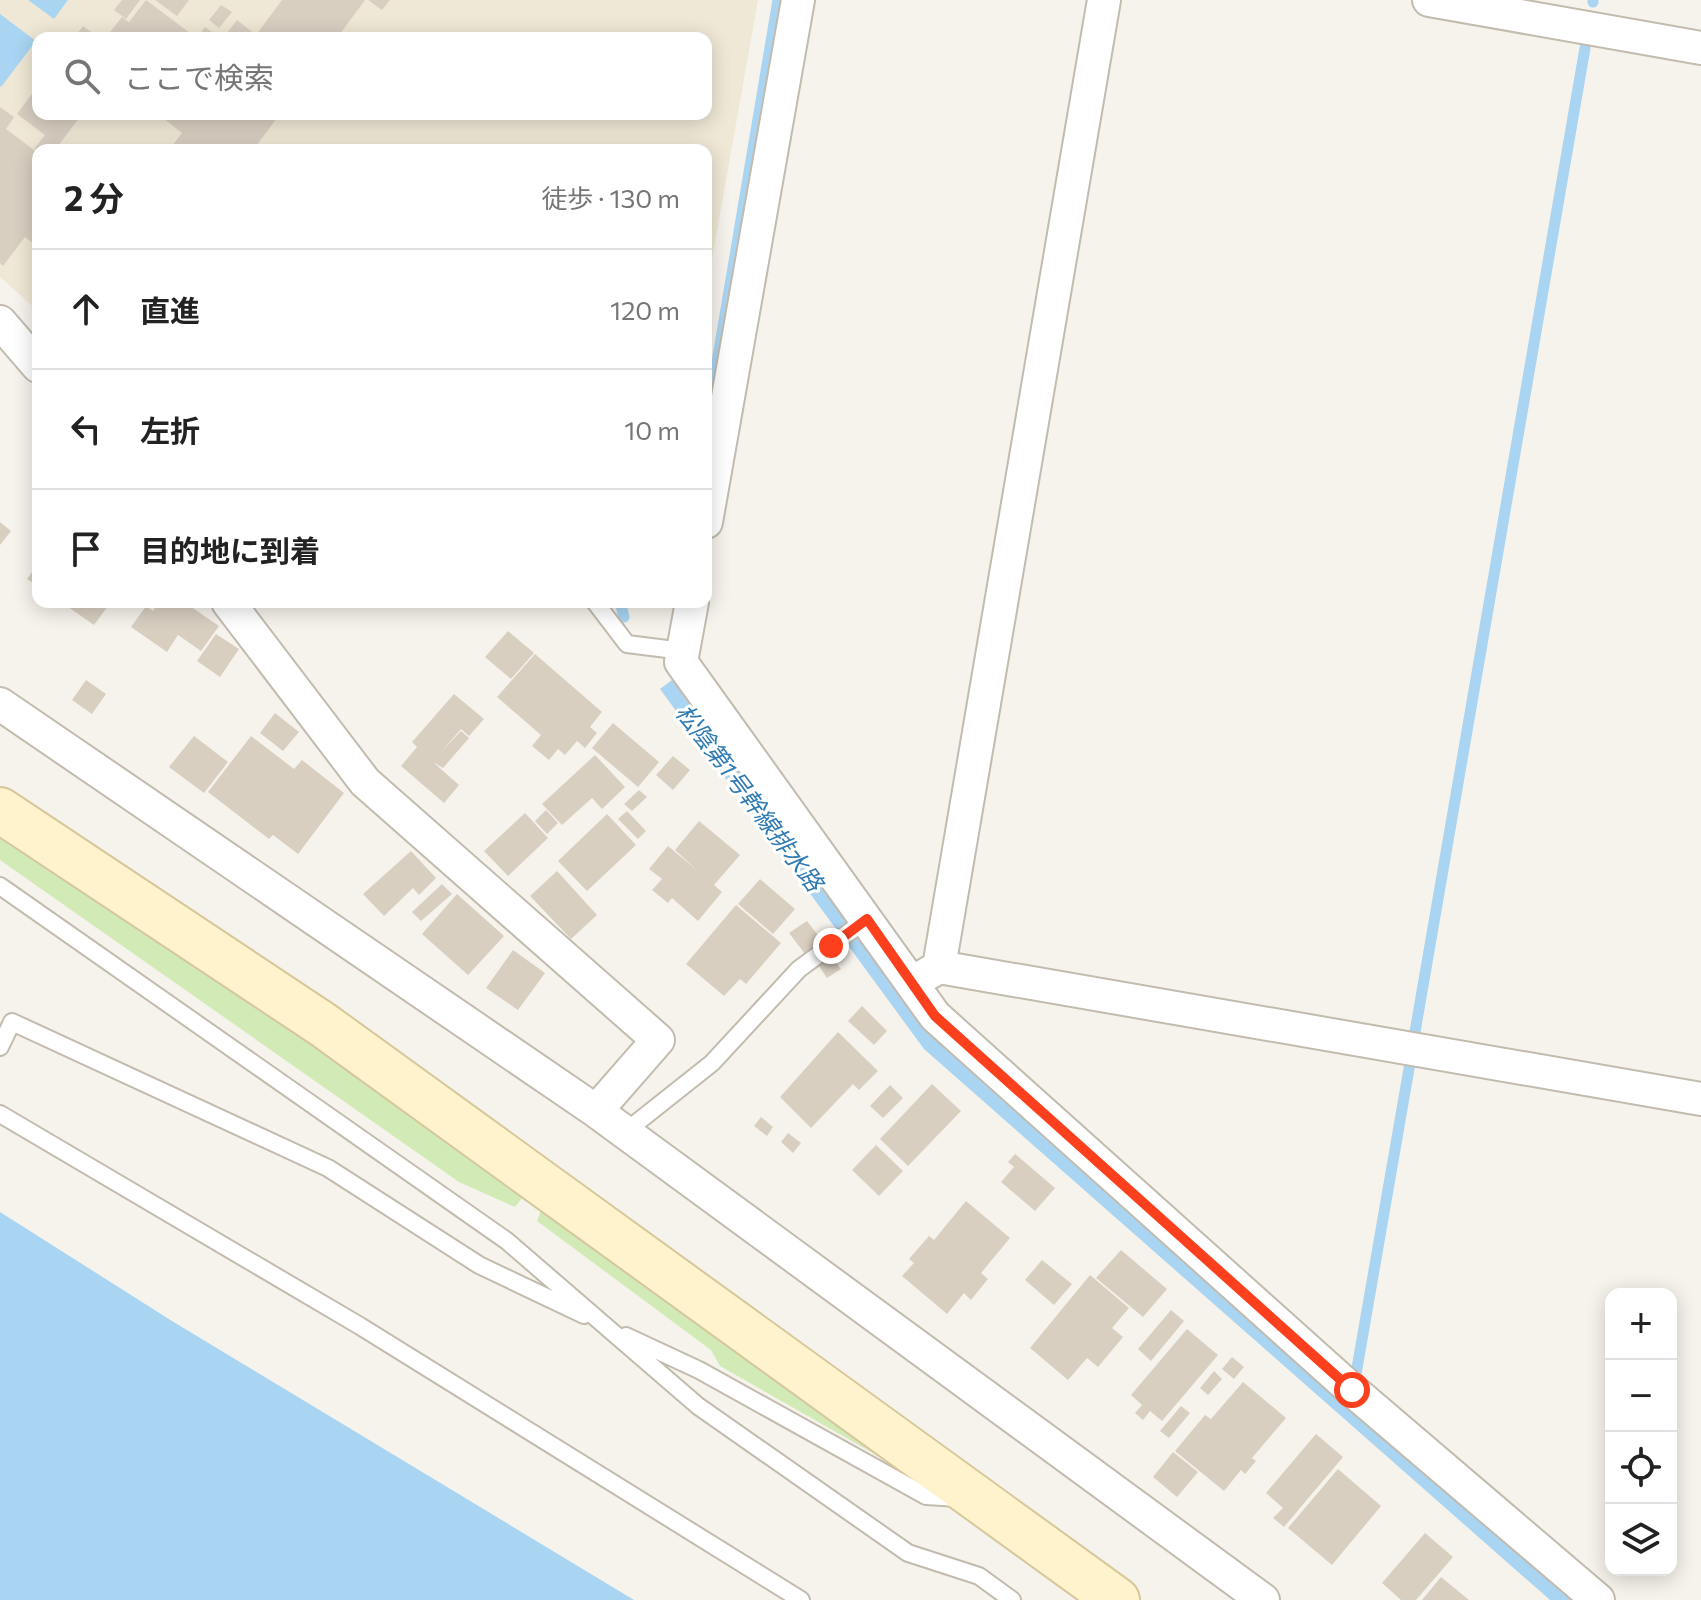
<!DOCTYPE html>
<html lang="ja">
<meta charset="utf-8">
<style>
body{margin:0;font-family:Commissioner,"Noto Sans JP",sans-serif;background:#f6f6f6;color:#222}
.controls{position:absolute;right:24px;bottom:24px;display:grid;overflow:hidden;border-radius:16px;box-shadow:0 4px 20px #0003}
.controls button{width:72px;height:72px;display:grid;place-items:center;padding:0;border:0;border-bottom:2px solid #e0e0e0;background:#fff;color:#222;font:40px sans-serif}
.stop{position:absolute;width:24px;height:24px;margin:-18px;border:6px solid #fc3f1d;border-radius:50%;background:#fff}
.stop.end{background:#fc3f1d;border-color:#fff;box-shadow:0 2px 8px #0008}
.list{margin:0;padding:0;list-style:none}
h2{display:flex;justify-content:space-between;align-items:center;height:104px;margin:0;padding:0 32px;font-size:34px}
h2 small{font-size:26px;font-weight:400;color:#767676}
.list li{display:grid;grid-template-columns:52px 1fr auto;gap:24px;align-items:center;box-sizing:border-box;height:120px;padding:0 32px;border-top:2px solid #e0e0e0}
.list b{display:block;font-size:30px;white-space:nowrap}
.list em{font-size:26px;font-style:normal;color:#767676}
.icon{flex:none;width:44px;height:44px;fill:none;stroke:currentColor;stroke-width:2;stroke-linecap:round;stroke-linejoin:round}
.map{position:relative;flex:none;width:1701px;height:1600px;overflow:hidden}
.search{position:absolute;background:#fff;box-shadow:0 4px 20px #0003;left:32px;top:32px;width:680px;height:88px;display:flex;align-items:center;gap:20px;box-sizing:border-box;padding:0 28px;border-radius:16px;color:#767676;font-size:30px}
.panel{position:absolute;background:#fff;box-shadow:0 4px 20px #0003;left:32px;top:144px;width:680px;height:464px;border-radius:16px}
.map>svg:first-child{display:block}
</style>
<div class="map">
<svg width="1701" height="1600" viewBox="0 0 1701 1600">
<rect width="100%" height="100%" fill="#f6f3ec"/>
<path fill="#efe8d6" fill-rule="evenodd" d="M 0,0 L 758,0 L 706,293 L 706,150 L 38,150 L 38,311 L 0,277 ZM 38,38 L 706,38 L 706,114 L 38,114 Z"/>
<path fill="#d2eab5" d="M 0,826 L 528,1190 L 515,1207 L 459,1182 L 0,860 Z
M 544,1202 L 894,1465 L 720,1366 L 711,1350 L 537,1221 Z"/>
<path fill="#a9d4f2" d="M 28,0 L 68,0 L 54,19 Z
M 0,14 L 36,41 L 1,87 L 0,86 Z
M 672,680 L 929,1029 L 990,1089 L 1578,1600 L 1550,1600 L 924,1049 L 660,689 Z
M 0,1212 L 172,1321 L 634,1600 L 0,1600 Z"/>
<g fill="none" stroke-linecap="round" stroke-linejoin="round">
<path stroke="#a9d4f2" stroke-width="11" d="M 1593,2 L 1593,0
M 706,428 L 778,0
M 620,602 L 624,617
M 1415,1032 L 1585,48
M 1356,1374 L 1410,1063"/>
</g>
<path fill="#d8cfc1" d="M 122,0 L 140,0 L 126,19 L 114,10 Z
M 146,0 L 190,33 L 186,38 L 107,36 L 122,17 L 129,22 Z
M 155,0 L 189,0 L 177,16 Z
M 282,0 L 365,0 L 337,38 L 223,38 L 237,20 L 256,35 Z
M 368,0 L 390,0 L 382,10 Z
M 221,5 L 232,12 L 219,28 L 209,20 Z
M 83,26 L 99,38 L 74,38 Z
M 205,27 L 220,38 L 197,38 Z
M 38,86 L 38,114 L 82,114 L 55,150 L 34,149 L 45,135 L 17,114 Z
M 0,107 L 14,117 L 6,129 L 38,153 L 38,247 L 25,237 L 3,266 L 0,263 Z
M 166,114 L 280,114 L 253,150 L 169,150 L 182,133 L 163,118 Z
M 0,522 L 11,531 L 0,545 Z
M 38,564 L 38,586 L 27,579 Z
M 61,602 L 111,602 L 94,625 Z
M 159,602 L 184,602 L 219,626 L 201,651 L 178,635 L 167,652 L 131,627 L 146,606 L 153,611 Z
M 508,631 L 534,653 L 511,679 L 485,657 Z
M 216,634 L 239,649 L 220,677 L 197,661 Z
M 535,654 L 602,712 L 590,727 L 597,733 L 585,748 L 577,741 L 565,755 L 558,749 L 549,760 L 532,746 L 541,735 L 497,697 Z
M 86,680 L 106,694 L 92,714 L 72,700 Z
M 454,694 L 484,719 L 469,736 L 461,729 L 441,752 L 461,731 L 469,738 L 443,768 L 433,762 L 459,785 L 444,803 L 401,766 L 417,747 L 412,742 Z
M 275,713 L 299,732 L 283,751 L 260,733 Z
M 613,723 L 659,762 L 638,787 L 592,748 Z
M 194,736 L 228,762 L 204,793 L 169,767 Z
M 251,736 L 294,769 L 302,760 L 344,793 L 298,854 L 273,835 L 269,839 L 208,792 Z
M 595,755 L 625,787 L 602,809 L 592,798 L 562,825 L 542,804 Z
M 673,756 L 690,770 L 673,790 L 656,775 Z
M 639,790 L 647,797 L 632,811 L 624,804 Z
M 546,810 L 558,823 L 547,834 L 535,821 Z
M 627,811 L 646,831 L 638,839 L 618,819 Z
M 525,813 L 548,838 L 508,876 L 484,851 Z
M 607,814 L 636,845 L 587,891 L 558,861 Z
M 699,821 L 740,855 L 714,885 L 722,892 L 698,921 L 672,898 L 668,903 L 652,890 L 662,879 L 649,869 L 668,846 L 698,871 L 675,850 Z
M 411,851 L 436,878 L 419,895 L 413,888 L 384,916 L 363,894 Z
M 557,871 L 597,915 L 571,939 L 530,896 Z
M 760,879 L 795,909 L 773,934 L 738,904 Z
M 442,884 L 452,894 L 421,921 L 412,912 Z
M 457,894 L 504,936 L 468,975 L 422,934 Z
M 736,905 L 781,943 L 746,984 L 740,979 L 724,996 L 686,964 Z
M 807,921 L 823,942 L 806,955 L 789,933 Z
M 513,950 L 545,973 L 518,1010 L 486,988 Z
M 832,957 L 841,969 L 827,978 L 819,966 Z
M 862,1006 L 887,1031 L 874,1045 L 848,1021 Z
M 838,1032 L 878,1071 L 859,1090 L 853,1084 L 811,1128 L 780,1097 Z
M 932,1084 L 961,1111 L 908,1166 L 880,1139 Z
M 890,1085 L 903,1098 L 883,1118 L 870,1106 Z
M 761,1117 L 773,1127 L 767,1136 L 754,1126 Z
M 788,1133 L 801,1143 L 793,1153 L 781,1142 Z
M 876,1145 L 903,1171 L 879,1196 L 852,1170 Z
M 1015,1154 L 1055,1188 L 1035,1211 L 1001,1182 L 1014,1167 L 1008,1162 Z
M 966,1201 L 1010,1238 L 981,1273 L 988,1279 L 971,1300 L 964,1293 L 947,1314 L 902,1276 L 914,1263 L 909,1259 L 929,1236 L 934,1240 Z
M 1121,1250 L 1167,1289 L 1143,1317 L 1096,1278 Z
M 1042,1260 L 1072,1284 L 1054,1305 L 1025,1280 Z
M 1090,1275 L 1129,1308 L 1112,1328 L 1123,1337 L 1098,1367 L 1087,1358 L 1068,1380 L 1030,1348 Z
M 1171,1310 L 1184,1321 L 1151,1361 L 1138,1349 Z
M 1187,1329 L 1218,1355 L 1162,1421 L 1150,1411 L 1143,1420 L 1135,1413 L 1142,1405 L 1131,1395 Z
M 1232,1357 L 1244,1367 L 1234,1379 L 1222,1369 Z
M 1214,1371 L 1222,1379 L 1208,1395 L 1200,1388 Z
M 1243,1382 L 1286,1418 L 1252,1458 L 1256,1461 L 1245,1474 L 1241,1470 L 1224,1491 L 1175,1451 L 1205,1415 L 1211,1419 Z
M 1181,1406 L 1190,1413 L 1169,1438 L 1160,1431 Z
M 1316,1434 L 1343,1457 L 1284,1527 L 1273,1518 L 1283,1508 L 1266,1493 Z
M 1173,1452 L 1198,1472 L 1177,1497 L 1153,1477 Z
M 1338,1469 L 1381,1506 L 1332,1565 L 1288,1528 Z
M 1425,1533 L 1453,1557 L 1416,1600 L 1401,1600 L 1382,1583 Z
M 1441,1577 L 1469,1600 L 1422,1600 Z"/>
<g fill="none" stroke-linecap="round" stroke-linejoin="round">
<defs>
<path id="lane" d="M 595,602 L 627,644 L 683,651
M 0,886 L 507,1241 L 698,1406 L 908,1553 L 979,1576 L 1012,1600
M 0,1047 L 12,1022 L 328,1168 L 479,1265 L 584,1315
M 0,1114 L 360,1326 L 801,1600
M 625,1132 L 712,1063 L 799,969 L 867,919
M 626,1336 L 699,1370 L 926,1496 L 959,1498"/>
<path id="street" d="M 1429,0 L 1701,48
M 0,322 L 38,366
M 706,522 L 798,0
M 228,602 L 365,782 L 658,1040 L 596,1111
M 692,602 L 681,662 L 935,1016 L 1352,1390 L 1598,1600
M 0,704 L 596,1111 L 1263,1600
M 939,967 L 1104,0
M 922,977 L 939,967 L 1701,1099"/>
<path id="secondary" d="M 0,810 L 322,1024 L 1117,1600"/>
</defs>
<use href="#lane" stroke="#c2bbae" stroke-width="20"/>
<use href="#street" stroke="#c2bbae" stroke-width="36"/>
<use href="#secondary" stroke="#d6c79b" stroke-width="48"/>
<use href="#lane" stroke="#fff" stroke-width="16"/>
<use href="#street" stroke="#fff" stroke-width="32"/>
<use href="#secondary" stroke="#fff3cd" stroke-width="44"/>
</g>
<g fill="none" stroke-linecap="round" stroke-linejoin="round">
<path stroke="#fc3f1d" stroke-width="10" d="M 831,946 L 867,919 L 935,1016 L 1352,1390"/>
</g>
<g text-anchor="middle" stroke-width="6" stroke-linejoin="round" paint-order="stroke">
<g font-size="24" font-style="italic" fill="#2e7ab2" stroke="#fff">
<text transform="translate(749 798) rotate(53)" y="8">松陰第1号幹線排水路</text>
</g>
</g>
</svg>
<div class="controls">
<button>+</button>
<button>−</button>
<button><svg class="icon" aria-label="locate" viewBox="0 0 24 24"><circle cx="12" cy="12" r="6"/><path d="M12 2v4M12 18v4M2 12h4M18 12h4"/></svg></button>
<button><svg class="icon" aria-label="layers" viewBox="0 0 24 24"><path d="M12 4l9 5-9 5-9-5zM3 14l9 5 9-5"/></svg></button>
</div>
<div class="stop" style="left:1352px;top:1390px"></div>
<div class="stop end" style="left:831px;top:946px"></div>
<div class="search"><svg class="icon" aria-label="search" viewBox="0 0 24 24"><circle cx="10" cy="10" r="6"/><path d="M15 15l6 6"/></svg>ここで検索</div>
<section class="panel">
<h2>2 分<small>徒歩 · 130 m</small></h2>
<ul class="list">
<li><svg class="icon" aria-label="ahead" viewBox="0 0 24 24"><path d="M12 20V5M6 11l6-6 6 6"/></svg><div><b>直進</b></div><em>120 m</em></li>
<li><svg class="icon" aria-label="left" viewBox="0 0 24 24"><path d="M17 20v-9H6M10 6l-5 5 5 5"/></svg><div><b>左折</b></div><em>10 m</em></li>
<li><svg class="icon" aria-label="arrive" viewBox="0 0 24 24"><path d="M6 21V4h12l-3 4 3 4H6"/></svg><div><b>目的地に到着</b></div></li>
</ul>
</section>
</div>
